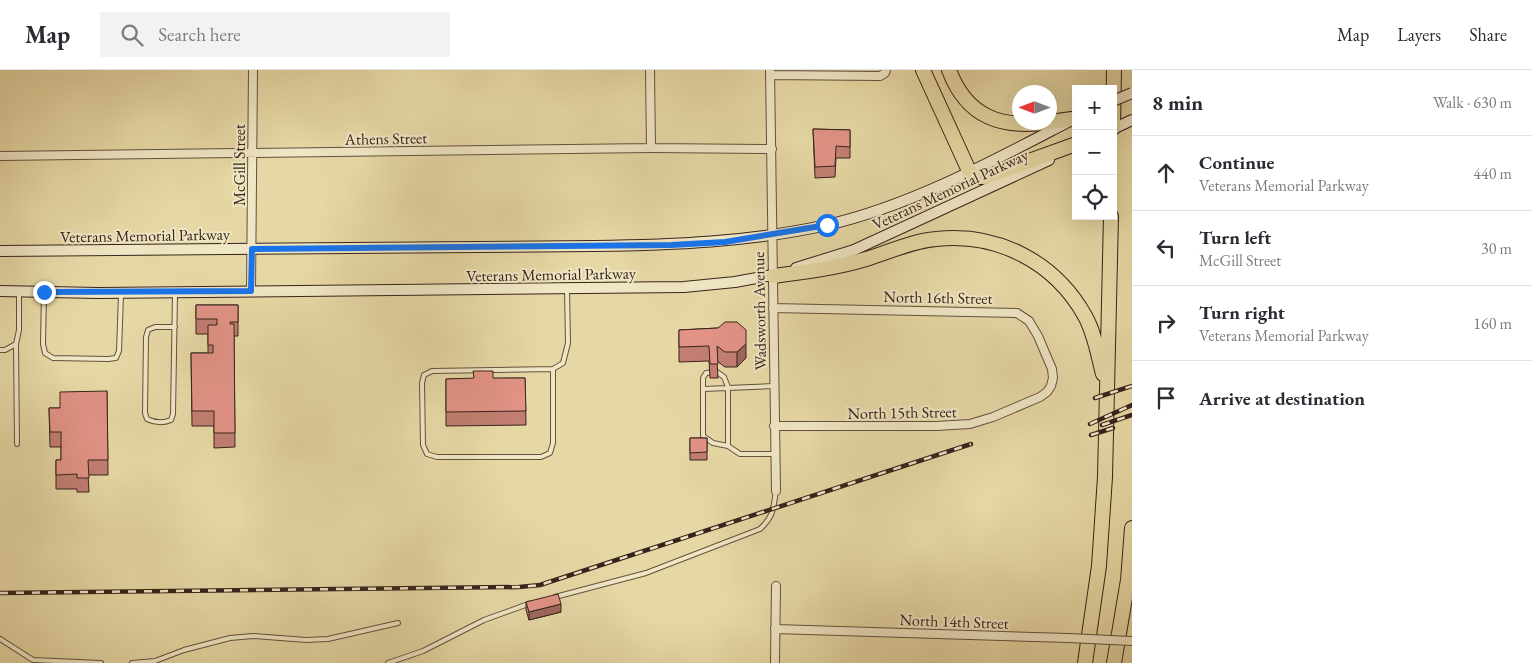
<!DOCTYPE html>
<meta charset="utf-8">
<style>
body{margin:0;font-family:"EB Garamond",serif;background:#f2f2f3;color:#2b2b33}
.controls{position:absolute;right:15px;top:15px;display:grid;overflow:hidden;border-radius:0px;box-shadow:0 5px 20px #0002}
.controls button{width:45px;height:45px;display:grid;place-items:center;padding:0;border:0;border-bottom:1px solid #e1e1e2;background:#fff;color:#2b2b33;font:25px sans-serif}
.compass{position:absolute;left:1012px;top:15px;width:45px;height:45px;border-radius:50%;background:#fff;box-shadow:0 5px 20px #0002;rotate:270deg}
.stop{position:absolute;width:15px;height:15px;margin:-11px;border:4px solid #1a73e8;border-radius:50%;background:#fff}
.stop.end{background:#1a73e8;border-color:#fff;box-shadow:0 1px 5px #0008}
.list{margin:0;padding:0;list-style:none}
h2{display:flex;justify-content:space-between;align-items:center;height:65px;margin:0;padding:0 20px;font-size:21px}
h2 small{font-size:16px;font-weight:400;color:#7c7c81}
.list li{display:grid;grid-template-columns:32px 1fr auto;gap:15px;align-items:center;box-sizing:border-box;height:75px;padding:0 20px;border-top:1px solid #e1e1e2}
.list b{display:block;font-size:19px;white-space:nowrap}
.list p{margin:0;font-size:16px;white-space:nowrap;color:#7c7c81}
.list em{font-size:16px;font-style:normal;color:#7c7c81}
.icon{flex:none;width:28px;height:28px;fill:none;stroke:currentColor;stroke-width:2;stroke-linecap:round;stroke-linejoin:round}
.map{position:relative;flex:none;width:1132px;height:593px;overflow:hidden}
header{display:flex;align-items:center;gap:30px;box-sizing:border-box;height:70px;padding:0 25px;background:#fff;border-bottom:1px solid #e1e1e2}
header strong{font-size:24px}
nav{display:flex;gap:28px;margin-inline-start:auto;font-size:18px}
.search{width:350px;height:45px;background:#f2f2f3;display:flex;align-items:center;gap:12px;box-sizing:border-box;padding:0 18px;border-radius:0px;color:#7c7c81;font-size:19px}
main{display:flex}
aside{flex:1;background:#fff}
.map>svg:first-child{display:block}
</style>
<header>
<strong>Map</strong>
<div class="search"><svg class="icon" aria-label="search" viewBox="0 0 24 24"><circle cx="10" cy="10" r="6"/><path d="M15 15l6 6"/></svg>Search here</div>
<nav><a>Map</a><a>Layers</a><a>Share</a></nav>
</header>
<main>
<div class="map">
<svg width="1132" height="593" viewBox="0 0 1132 593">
<rect width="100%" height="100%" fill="#e6d8a5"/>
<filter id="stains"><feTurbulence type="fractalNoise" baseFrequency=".004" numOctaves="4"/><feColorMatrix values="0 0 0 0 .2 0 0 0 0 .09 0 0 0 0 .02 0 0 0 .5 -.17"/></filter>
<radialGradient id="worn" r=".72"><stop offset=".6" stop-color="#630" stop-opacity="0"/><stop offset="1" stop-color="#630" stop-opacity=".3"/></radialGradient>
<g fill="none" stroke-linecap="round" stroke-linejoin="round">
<defs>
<path id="lane" d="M 44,223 L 43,274 L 45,283 L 53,288 L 108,289 L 116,288 L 119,281 L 121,225
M 175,257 L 155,257 L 148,260 L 146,267 L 145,343 L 147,349 C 155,353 164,353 171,350 L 173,344 L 175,224
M 16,274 L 17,374
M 0,280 L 5,280 L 16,274 L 19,260 L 19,222
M 553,299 L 553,373 L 550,383 L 541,387 L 437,387 L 427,384 L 423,375 L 422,313 L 424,305 L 432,301 L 553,299 L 563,293 L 568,273 L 567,219
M 703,319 L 703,308 L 706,303 L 717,302 L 724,307 L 728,317 L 728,376 L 740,384 L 776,384
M 728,376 L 713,373 L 703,366 L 703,319 L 774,316
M 555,527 L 646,503 L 760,459 C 774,446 773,439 776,421
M 0,569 L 33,590 L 101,593
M 132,593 L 155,591 L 184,580 L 230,568 L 253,566 L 306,570 L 328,569 L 398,553
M 388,593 L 423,581 L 484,550 L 531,533"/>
<path id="street" d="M 650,0 L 651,78
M 770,0 L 776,421
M 770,5 L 880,6 L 885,3 L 886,0
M 0,86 L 651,78 L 772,79
M 251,221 L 253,0
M 773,238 L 1017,243 L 1029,251 L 1038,266 L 1052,299 L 1053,308 L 1051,316 L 1047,322 L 1040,327 L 993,347 L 970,354 L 936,356 L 774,356
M 775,559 L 1068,568
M 775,593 L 776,516"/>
<path id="secondary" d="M 1113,59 L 1132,50
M 0,181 L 594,176 C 672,175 750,172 827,155 C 910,136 991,92 1066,53
M 796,198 L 854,180 L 1049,90
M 0,221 L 98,223 L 684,217 L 735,212 L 778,204"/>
<path id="highway" d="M 923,0 L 970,103 L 975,107 L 985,107 L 1076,74
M 949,0 C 967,48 1002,59 1049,52
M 1050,52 L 1072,49
M 1113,58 L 1114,0
M 773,206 C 805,202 836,198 866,189 C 889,182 912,171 936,169 C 997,162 1055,192 1085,246 C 1095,264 1098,285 1103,304
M 1085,593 L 1099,496 L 1105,407 L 1111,146
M 1114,593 L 1128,510 L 1132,458"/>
</defs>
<use href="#lane" stroke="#63503e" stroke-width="6"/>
<use href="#street" stroke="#63503e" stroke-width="10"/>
<use href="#secondary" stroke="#37231b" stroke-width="12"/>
<use href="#highway" stroke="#37231b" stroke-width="16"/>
<use href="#lane" stroke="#efe6c4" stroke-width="4"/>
<use href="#street" stroke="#efe6c4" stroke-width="8"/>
<use href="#secondary" stroke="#efe6c4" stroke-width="10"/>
<use href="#highway" stroke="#e6d8a5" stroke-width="14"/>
<defs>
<path id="rail" d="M 1095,328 L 1132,316
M 1090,354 L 1132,335
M 1102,355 L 1132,345
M 1091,365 L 1113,358
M 0,523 L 519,517 L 540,515 L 971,374"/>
</defs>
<use href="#rail" stroke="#37231b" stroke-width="4.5"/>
<use href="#rail" stroke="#efe6c4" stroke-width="2.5" stroke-dasharray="8" stroke-linecap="butt"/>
<defs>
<path id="street-bridge" d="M 1068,568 L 1132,571"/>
<path id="secondary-bridge" d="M 1113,31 L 1132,23"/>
</defs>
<use href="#street-bridge" stroke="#63503e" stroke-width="10" stroke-linecap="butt"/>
<use href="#secondary-bridge" stroke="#37231b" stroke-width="12" stroke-linecap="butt"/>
<use href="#street-bridge" stroke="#efe6c4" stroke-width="8"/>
<use href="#secondary-bridge" stroke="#efe6c4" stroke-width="10"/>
</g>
<path fill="#c27e73" stroke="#37231b" d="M 813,59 L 850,60 L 850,88 L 836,88 L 835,107 L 815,108 Z
M 196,235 L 238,235 L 238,266 L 234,266 L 235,377 L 214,378 L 214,356 L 192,356 L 191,283 L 208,283 L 208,264 L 196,264 Z
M 718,258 L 746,288 L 737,297 L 725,297 L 717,291 L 718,308 L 710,308 L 709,291 L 679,292 L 679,260 Z
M 525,308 L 526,355 L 446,356 L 446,309 Z
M 107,321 L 108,405 L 88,405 L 89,422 L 77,422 L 77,419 L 56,419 L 56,390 L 61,390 L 61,377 L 50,377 L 49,338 L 60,338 Z
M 690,368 L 707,368 L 707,390 L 690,390 Z
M 526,532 L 561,542 L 529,550 L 526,540 Z"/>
<path fill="#9e675e" stroke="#37231b" d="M 746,274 L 746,288 L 737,297 L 737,282 Z
M 561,534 L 561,542 L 529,550 L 529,542 Z"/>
<path fill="#e29386" stroke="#37231b" d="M 813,59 L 850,60 L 850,77 L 836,76 L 835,96 L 815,97 Z
M 196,235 L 238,235 L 238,252 L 230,252 L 230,254 L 234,254 L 235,363 L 214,363 L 214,341 L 192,341 L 191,283 L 213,283 L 213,275 L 208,275 L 208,255 L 217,255 L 217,249 L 196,249 Z
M 725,252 L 737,252 L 746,260 L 746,274 L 737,282 L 725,282 L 717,276 L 718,294 L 710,294 L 709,276 L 679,277 L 679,260 L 718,258 Z
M 473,301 L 493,301 L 493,308 L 525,308 L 526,341 L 446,342 L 446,309 L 474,308 Z
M 107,321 L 108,390 L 88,390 L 89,408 L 77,408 L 77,404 L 56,405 L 56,390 L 61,390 L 61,362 L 50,362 L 49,338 L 60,338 L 60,322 Z
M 690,368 L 707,368 L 707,382 L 690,383 Z
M 558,524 L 561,534 L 529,542 L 526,532 Z"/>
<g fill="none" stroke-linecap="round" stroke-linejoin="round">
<path stroke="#1a73e8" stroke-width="6" d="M 44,222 L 251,221 L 252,179 L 671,175 L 725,172 L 827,155"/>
</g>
<g text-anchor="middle" stroke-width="4" stroke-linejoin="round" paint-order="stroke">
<g font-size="16" fill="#37231b" stroke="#efe6c4">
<text transform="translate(386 68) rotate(-1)" y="6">Athens Street</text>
<text transform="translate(239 95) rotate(-90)" y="6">McGill Street</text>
<text transform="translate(950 119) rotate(-25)" y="6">Veterans Memorial Parkway</text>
<text transform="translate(145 165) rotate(-1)" y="6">Veterans Memorial Parkway</text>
<text transform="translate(551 204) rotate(-1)" y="6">Veterans Memorial Parkway</text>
<text transform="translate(938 227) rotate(1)" y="6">North 16th Street</text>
<text transform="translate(759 241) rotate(-91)" y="6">Wadsworth Avenue</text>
<text transform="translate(902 342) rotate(-1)" y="6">North 15th Street</text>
<text transform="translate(954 551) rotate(2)" y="6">North 14th Street</text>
</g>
</g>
<rect width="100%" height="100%" filter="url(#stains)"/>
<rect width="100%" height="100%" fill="url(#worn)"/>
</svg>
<div class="controls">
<button>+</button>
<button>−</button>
<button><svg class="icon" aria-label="locate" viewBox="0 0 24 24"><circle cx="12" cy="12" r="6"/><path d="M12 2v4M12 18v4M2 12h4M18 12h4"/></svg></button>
</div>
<svg class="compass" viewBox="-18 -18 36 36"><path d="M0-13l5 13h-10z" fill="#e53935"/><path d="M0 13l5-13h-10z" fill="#7c7c81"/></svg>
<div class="stop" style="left:827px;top:155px"></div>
<div class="stop end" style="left:44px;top:222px"></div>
</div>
<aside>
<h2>8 min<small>Walk · 630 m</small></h2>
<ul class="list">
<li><svg class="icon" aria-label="ahead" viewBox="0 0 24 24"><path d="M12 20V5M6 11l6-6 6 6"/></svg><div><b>Continue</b><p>Veterans Memorial Parkway</p></div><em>440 m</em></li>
<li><svg class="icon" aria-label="left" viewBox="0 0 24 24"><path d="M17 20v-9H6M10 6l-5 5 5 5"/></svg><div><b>Turn left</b><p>McGill Street</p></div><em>30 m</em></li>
<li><svg class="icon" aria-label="right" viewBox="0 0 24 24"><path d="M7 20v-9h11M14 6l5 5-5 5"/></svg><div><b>Turn right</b><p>Veterans Memorial Parkway</p></div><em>160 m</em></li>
<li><svg class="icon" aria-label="arrive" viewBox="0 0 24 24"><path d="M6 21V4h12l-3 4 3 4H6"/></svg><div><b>Arrive at destination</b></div></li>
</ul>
</aside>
</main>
